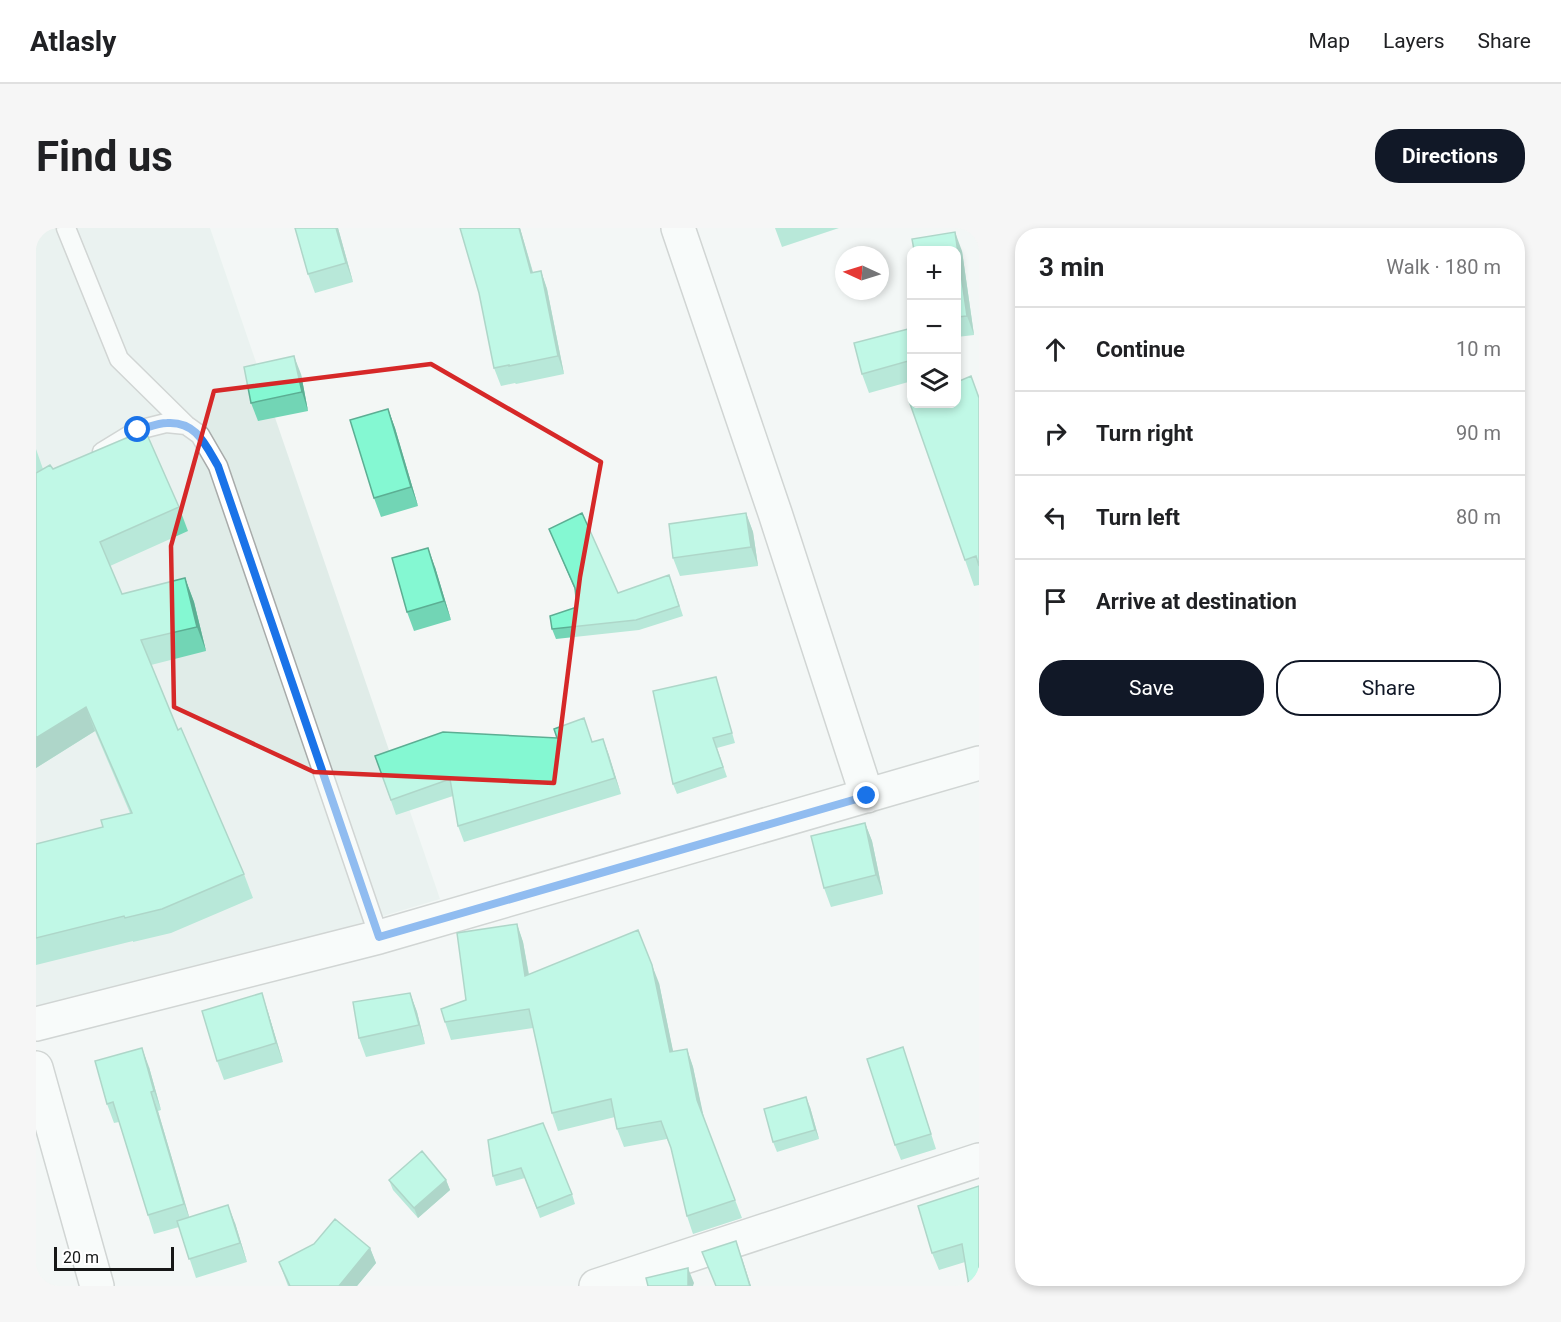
<!DOCTYPE html>
<meta charset="utf-8">
<style>
body{margin:0;font-family:Roboto,sans-serif;background:#f6f6f6;color:#202124}
.controls{position:absolute;right:18px;top:18px;display:grid;overflow:hidden;border-radius:12px;box-shadow:0 3px 9px #0003}
.controls button{width:54px;height:54px;display:grid;place-items:center;padding:0;border:0;border-bottom:2px solid #e0e0e0;background:#fff;color:#202124;font:30px sans-serif}
.compass{position:absolute;left:799px;top:18px;width:54px;height:54px;border-radius:50%;background:#fff;box-shadow:0 3px 9px #0003;rotate:274deg}
.scale{position:absolute;left:18px;bottom:15px;width:120px;box-sizing:border-box;padding-left:6px;border:3px solid #161717;border-top:0;font-size:16px;line-height:21px;white-space:nowrap;color:#161717;-webkit-text-stroke:4px #fff;paint-order:stroke}
.stop{position:absolute;width:18px;height:18px;margin:-14px;border:4px solid #1a73e8;border-radius:50%;background:#fff}
.stop.end{background:#1a73e8;border-color:#fff;box-shadow:0 2px 6px #0008}
.list{margin:0;padding:0;list-style:none}
h2{display:flex;justify-content:space-between;align-items:center;height:78px;margin:0;padding:0 24px;font-size:26px}
h2 small{font-size:20px;font-weight:400;color:#757577}
.list li{display:grid;grid-template-columns:39px 1fr auto;gap:18px;align-items:center;box-sizing:border-box;height:84px;padding:0 24px;border-top:2px solid #e0e0e0}
.list b{display:block;font-size:22px;white-space:nowrap}
.list em{font-size:20px;font-style:normal;color:#757577}
.actions{display:flex;gap:12px;padding:18px 24px}
.actions a{flex:1;padding:14px 0;border:2px solid #111827;border-radius:24px;text-align:center;font-size:21px;color:#111827}
.actions .main{background:#111827;color:#fff}
.icon{flex:none;width:33px;height:33px;fill:none;stroke:currentColor;stroke-width:2;stroke-linecap:round;stroke-linejoin:round}
.map{position:relative;flex:none;width:943px;height:1058px;overflow:hidden;border-radius:24px}
header{display:flex;align-items:center;gap:36px;box-sizing:border-box;height:84px;padding:0 30px;background:#fff;border-bottom:2px solid #e0e0e0}
header strong{font-size:28px}
nav{display:flex;gap:33px;margin-inline-start:auto;font-size:21px}
.intro{display:flex;align-items:center;justify-content:space-between;box-sizing:border-box;height:144px;padding:0 36px}
h1{margin:0;font-size:42px}
.button{padding:15px 27px;border-radius:24px;background:#111827;color:#fff;font-size:21px;font-weight:700}
main{display:flex;gap:36px;padding:0 36px}
aside{flex:1;background:#fff;border-radius:24px;box-shadow:0 3px 9px #0003}
.map>svg:first-child{display:block}
</style>
<header>
<strong>Atlasly</strong>
<nav><a>Map</a><a>Layers</a><a>Share</a></nav>
</header>
<div class="intro"><h1>Find us</h1><a class="button">Directions</a></div>
<main>
<div class="map">
<svg width="943" height="1058" viewBox="0 0 943 1058">
<rect width="100%" height="100%" fill="#f3f7f5"/>
<path fill="#e0ece8" d="M 0,0 L 174,0 L 404,671 L 0,792 Z"/>
<g fill="none" stroke-linecap="round" stroke-linejoin="round">
<defs>
<path id="service" d="M 30,0 L 83,131 L 150,197 L 164,207 L 182,238 L 343,709
M 66,224 L 102,202 L 130,195 L 150,197"/>
<path id="minor" d="M 642,0 L 739,285 L 831,568
M 0,796 L 343,709 L 943,535
M 0,840 L 61,1058
M 560,1058 L 943,932"/>
</defs>
<use href="#service" stroke="#a8abaa" stroke-width="21"/>
<use href="#minor" stroke="#a8abaa" stroke-width="36"/>
<use href="#service" stroke="#fff" stroke-width="18"/>
<use href="#minor" stroke="#fff" stroke-width="33"/>
</g>
<path fill="#72d5b5" d="M 302,0 L 317,54 L 279,65 L 272,46 Z
M 484,0 L 497,44 L 505,43 L 511,61 L 528,146 L 480,156 L 479,155 L 465,158 L 458,140 L 443,65 Z
M 739,0 L 803,0 L 746,19 Z
M 921,22 L 926,23 L 938,107 L 921,109 Z
M 876,100 L 876,153 L 833,165 L 826,146 Z
M 265,146 L 272,183 L 222,193 L 215,175 Z
M 943,169 L 943,357 L 938,358 L 929,332 Z
M 352,181 L 359,200 L 382,278 L 345,289 L 338,270 Z
M 0,221 L 7,241 L 17,241 L 143,279 L 152,303 L 74,338 L 86,366 L 149,350 L 158,374 L 170,423 L 115,437 L 142,502 L 208,646 L 217,670 L 135,705 L 97,714 L 97,713 L 0,737 L 0,616 L 67,599 L 94,585 L 59,503 L 0,540 Z
M 710,285 L 717,304 L 722,338 L 644,348 L 637,330 Z
M 513,301 L 582,365 L 637,357 L 647,388 L 603,402 L 520,411 L 516,401 L 541,379 L 539,362 Z
M 399,339 L 415,392 L 378,403 L 371,384 Z
M 683,459 L 699,515 L 681,520 L 691,549 L 641,566 L 637,556 Z
M 567,511 L 585,566 L 428,614 L 422,598 L 417,568 L 360,587 L 339,528 L 556,514 Z
M 829,595 L 836,613 L 847,666 L 795,679 L 788,660 Z
M 481,696 L 487,714 L 493,746 L 623,755 L 637,824 L 651,821 L 657,839 L 667,888 L 706,990 L 657,1006 L 651,988 L 635,920 L 631,911 L 588,919 L 581,901 L 579,889 L 522,903 L 516,885 L 497,800 L 415,812 L 409,794 L 430,772 Z
M 374,765 L 381,784 L 389,816 L 330,829 L 323,810 Z
M 232,784 L 247,834 L 188,852 L 181,833 Z
M 872,834 L 900,921 L 865,932 L 859,917 Z
M 113,839 L 125,882 L 122,883 L 153,989 L 199,995 L 211,1034 L 160,1050 L 143,999 L 118,1006 L 112,987 L 83,894 L 78,895 L 71,876 Z
M 774,879 L 783,911 L 741,924 L 737,914 Z
M 452,912 L 536,966 L 539,976 L 504,990 L 489,950 L 460,958 L 457,948 Z
M 353,952 L 410,952 L 414,962 L 382,990 L 357,962 Z
M 943,958 L 929,1034 L 903,1042 L 896,1025 Z
M 334,1020 L 340,1035 L 321,1058 L 252,1058 L 243,1034 Z"/>
<path fill="#5cae93" d="M 300,0 L 302,0 L 317,54 L 310,35 Z
M 483,0 L 484,0 L 502,63 L 495,45 Z
M 919,4 L 926,23 L 938,107 L 931,88 Z
M 505,43 L 511,61 L 528,146 L 522,128 Z
M 258,128 L 265,146 L 272,183 L 266,164 Z
M 352,181 L 359,200 L 382,278 L 375,259 Z
M 710,285 L 717,304 L 722,338 L 715,319 Z
M 392,320 L 399,339 L 415,392 L 408,373 Z
M 149,350 L 158,374 L 170,423 L 161,399 Z
M 50,479 L 59,503 L 0,540 L 0,510 Z
M 567,511 L 573,527 L 585,566 L 579,550 Z
M 829,595 L 836,613 L 847,666 L 840,647 Z
M 481,696 L 487,714 L 496,766 L 489,748 Z
M 616,737 L 623,755 L 641,842 L 634,824 Z
M 226,765 L 232,784 L 247,834 L 240,815 Z
M 374,765 L 381,784 L 389,816 L 383,797 Z
M 106,820 L 113,839 L 125,882 L 118,863 Z
M 651,821 L 657,839 L 668,890 L 661,872 Z
M 115,864 L 122,883 L 155,995 L 148,976 Z
M 770,869 L 774,879 L 783,911 L 779,902 Z
M 410,952 L 414,962 L 382,990 L 378,980 Z
M 192,977 L 199,995 L 211,1034 L 204,1015 Z
M 700,1013 L 706,1030 L 715,1058 L 714,1058 Z
M 334,1020 L 340,1035 L 321,1058 L 303,1058 Z
M 652,1040 L 658,1055 L 657,1058 L 652,1058 Z"/>
<path fill="#84f8d2" stroke="#5cae93" stroke-width="1.5" d="M 259,0 L 300,0 L 310,35 L 272,46 Z
M 424,0 L 483,0 L 495,45 L 505,43 L 522,128 L 473,138 L 473,137 L 458,140 L 443,65 Z
M 919,4 L 931,88 L 921,89 L 921,22 L 878,22 L 876,11 Z
M 876,100 L 876,132 L 826,146 L 818,115 Z
M 258,128 L 266,164 L 215,175 L 208,139 Z
M 935,148 L 943,170 L 943,338 L 940,328 L 929,332 L 872,170 L 876,169 L 876,176 L 921,176 L 921,154 Z
M 352,181 L 375,259 L 338,270 L 314,192 Z
M 109,202 L 143,279 L 64,314 L 86,366 L 149,350 L 161,399 L 105,412 L 142,502 L 145,500 L 208,646 L 126,681 L 89,690 L 88,688 L 0,710 L 0,616 L 67,599 L 65,592 L 96,585 L 50,479 L 0,510 L 0,245 L 14,237 L 17,241 Z
M 546,285 L 582,365 L 633,347 L 643,378 L 600,392 L 516,401 L 514,388 L 541,379 L 539,360 L 513,301 Z
M 710,285 L 715,319 L 637,330 L 633,296 Z
M 392,320 L 408,373 L 371,384 L 356,330 Z
M 680,449 L 696,505 L 677,510 L 687,539 L 637,556 L 617,463 Z
M 548,490 L 556,514 L 567,511 L 579,550 L 422,598 L 414,551 L 355,572 L 339,528 L 407,504 L 521,510 L 518,501 Z
M 829,595 L 840,647 L 788,660 L 775,608 Z
M 481,696 L 489,748 L 602,702 L 616,737 L 634,824 L 651,821 L 661,872 L 699,972 L 651,988 L 635,920 L 625,893 L 581,901 L 575,871 L 516,885 L 493,781 L 409,794 L 405,781 L 430,772 L 421,705 Z
M 226,765 L 240,815 L 181,833 L 166,783 Z
M 374,765 L 383,797 L 323,810 L 317,774 Z
M 867,819 L 895,906 L 859,917 L 831,831 Z
M 106,820 L 118,863 L 115,864 L 148,976 L 112,987 L 77,874 L 71,876 L 59,833 Z
M 770,869 L 779,902 L 737,914 L 728,881 Z
M 507,895 L 536,966 L 501,980 L 485,940 L 457,948 L 452,912 Z
M 386,923 L 410,952 L 378,980 L 353,952 Z
M 943,958 L 943,1058 L 933,1058 L 926,1016 L 896,1025 L 882,978 Z
M 192,977 L 204,1015 L 153,1031 L 141,993 Z
M 299,991 L 334,1020 L 303,1058 L 254,1058 L 243,1034 L 278,1016 Z
M 700,1013 L 714,1058 L 680,1058 L 666,1024 Z
M 652,1040 L 652,1058 L 612,1058 L 610,1050 Z"/>
<g fill="none" stroke-linecap="round" stroke-linejoin="round">
<path stroke="#1a73e8" stroke-width="8" d="M 102,202 C 111,200 121,195 131,195 C 160,193 169,216 182,238 L 343,709 L 831,568"/>
</g>
<path d="M0 0H943V1058H0ZM 395,136 L 565,234 L 544,349 L 518,555 L 278,544 L 138,479 L 135,318 L 178,163 Z" fill="#f3f7f5" fill-opacity=".55" fill-rule="evenodd"/>
<path fill="none" stroke="#d62828" stroke-width="4.5" stroke-linejoin="round" d="M 395,136 L 565,234 L 544,349 L 518,555 L 278,544 L 138,479 L 135,318 L 178,163 Z"/>
</svg>
<div class="controls">
<button>+</button>
<button>−</button>
<button><svg class="icon" aria-label="layers" viewBox="0 0 24 24"><path d="M12 4l9 5-9 5-9-5zM3 14l9 5 9-5"/></svg></button>
</div>
<svg class="compass" viewBox="-18 -18 36 36"><path d="M0-13l5 13h-10z" fill="#e53935"/><path d="M0 13l5-13h-10z" fill="#757577"/></svg>
<div class="scale">20 m</div>
<div class="stop" style="left:102px;top:202px"></div>
<div class="stop end" style="left:831px;top:568px"></div>
</div>
<aside>
<h2>3 min<small>Walk · 180 m</small></h2>
<ul class="list">
<li><svg class="icon" aria-label="ahead" viewBox="0 0 24 24"><path d="M12 20V5M6 11l6-6 6 6"/></svg><div><b>Continue</b></div><em>10 m</em></li>
<li><svg class="icon" aria-label="right" viewBox="0 0 24 24"><path d="M7 20v-9h11M14 6l5 5-5 5"/></svg><div><b>Turn right</b></div><em>90 m</em></li>
<li><svg class="icon" aria-label="left" viewBox="0 0 24 24"><path d="M17 20v-9H6M10 6l-5 5 5 5"/></svg><div><b>Turn left</b></div><em>80 m</em></li>
<li><svg class="icon" aria-label="arrive" viewBox="0 0 24 24"><path d="M6 21V4h12l-3 4 3 4H6"/></svg><div><b>Arrive at destination</b></div></li>
</ul>
<div class="actions"><a class="main">Save</a><a>Share</a></div>
</aside>
</main>
